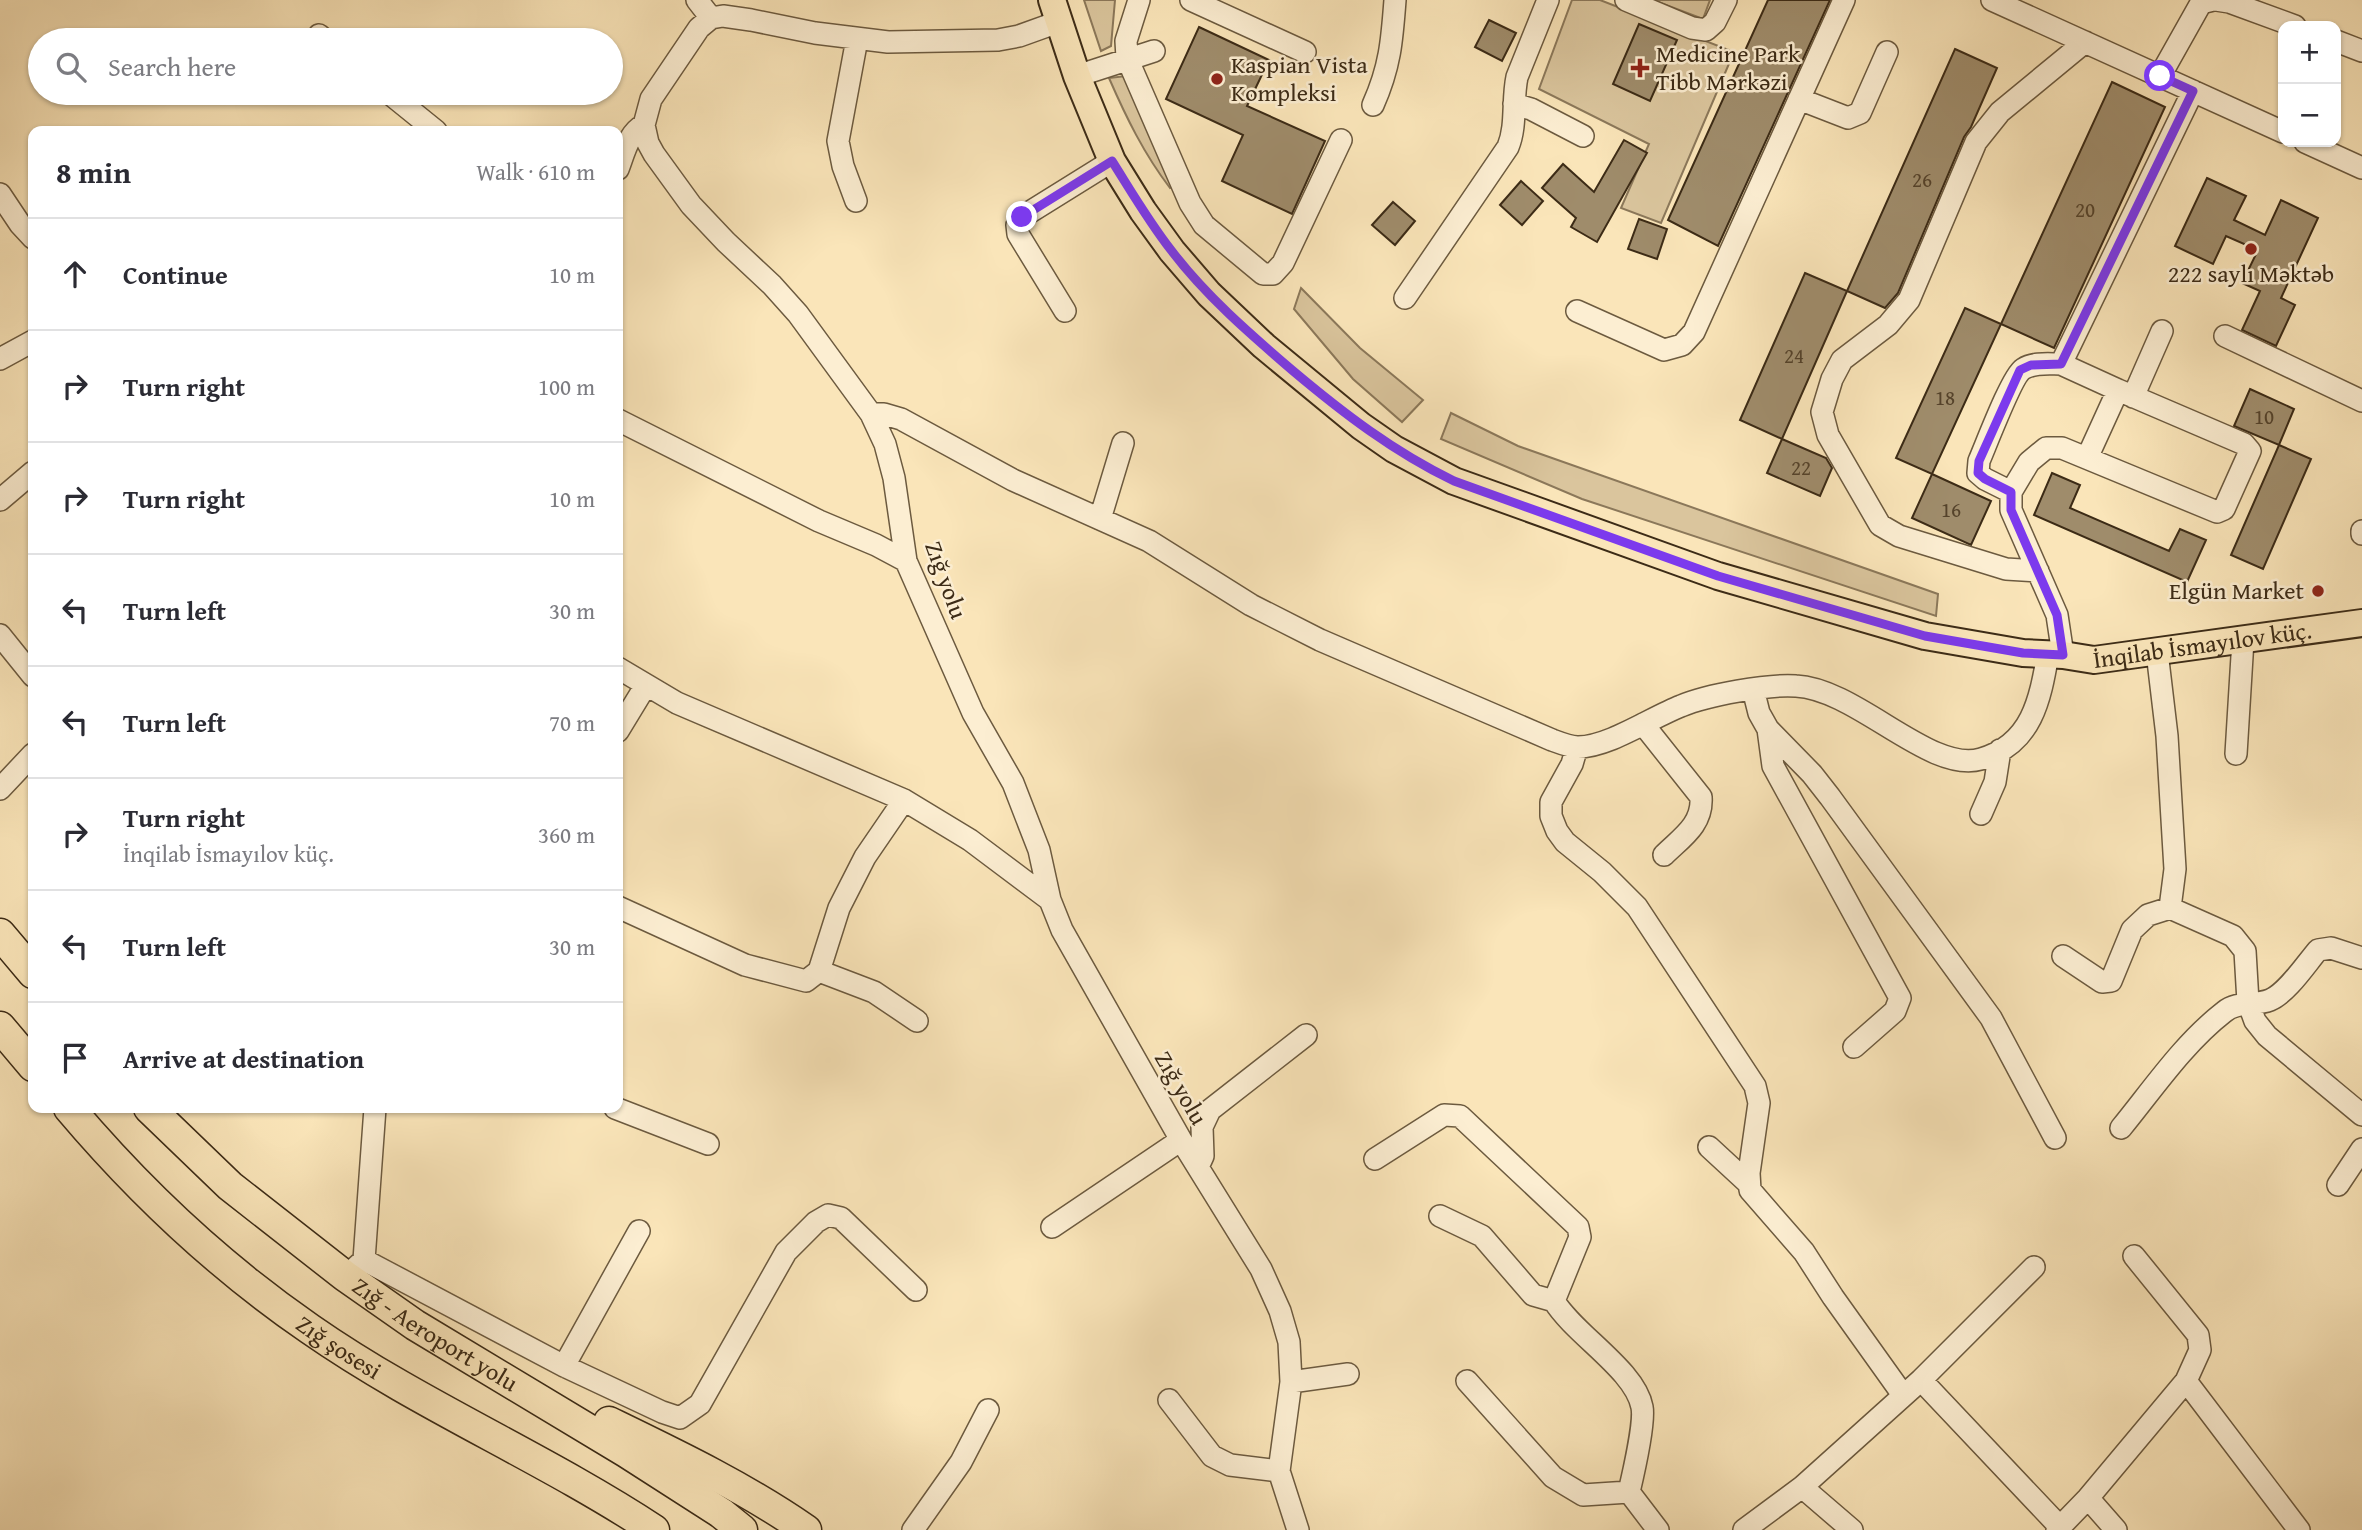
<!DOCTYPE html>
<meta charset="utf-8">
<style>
body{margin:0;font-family:"Gentium Book Plus",serif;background:#f7f7f7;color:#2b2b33}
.controls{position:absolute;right:21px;top:21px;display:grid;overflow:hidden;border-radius:14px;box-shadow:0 2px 5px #0004}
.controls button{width:63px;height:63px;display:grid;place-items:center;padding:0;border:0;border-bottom:2px solid #e1e1e2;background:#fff;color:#2b2b33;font:35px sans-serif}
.stop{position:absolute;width:21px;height:21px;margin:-16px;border:5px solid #7c3aed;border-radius:50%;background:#fff}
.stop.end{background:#7c3aed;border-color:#fff;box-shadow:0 2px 7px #0008}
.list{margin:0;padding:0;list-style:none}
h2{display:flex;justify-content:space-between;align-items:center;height:91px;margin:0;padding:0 28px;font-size:30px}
h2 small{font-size:23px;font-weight:400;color:#7c7c81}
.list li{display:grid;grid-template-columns:46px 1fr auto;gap:21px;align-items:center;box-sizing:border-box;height:112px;padding:0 28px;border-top:2px solid #e1e1e2}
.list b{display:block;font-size:26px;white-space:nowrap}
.list p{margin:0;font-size:23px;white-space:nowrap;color:#7c7c81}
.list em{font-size:23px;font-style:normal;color:#7c7c81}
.icon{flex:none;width:38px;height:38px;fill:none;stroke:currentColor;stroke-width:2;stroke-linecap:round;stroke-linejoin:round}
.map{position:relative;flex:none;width:2362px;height:1530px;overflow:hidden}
.search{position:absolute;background:#fff;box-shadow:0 2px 5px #0004;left:28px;top:28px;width:595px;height:77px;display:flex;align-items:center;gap:18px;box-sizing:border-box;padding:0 24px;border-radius:38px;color:#7c7c81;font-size:26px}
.panel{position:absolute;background:#fff;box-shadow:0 2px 5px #0004;left:28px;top:126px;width:595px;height:987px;border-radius:14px}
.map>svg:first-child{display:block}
</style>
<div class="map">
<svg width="2362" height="1530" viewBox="0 0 2362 1530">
<rect width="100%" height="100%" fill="#fae5b9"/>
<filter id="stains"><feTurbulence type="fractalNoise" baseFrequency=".00286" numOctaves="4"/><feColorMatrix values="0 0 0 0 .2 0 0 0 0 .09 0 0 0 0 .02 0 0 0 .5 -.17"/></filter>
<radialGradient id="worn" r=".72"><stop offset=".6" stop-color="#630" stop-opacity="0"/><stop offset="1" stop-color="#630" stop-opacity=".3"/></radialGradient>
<path fill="#dac59d" stroke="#8b785a" stroke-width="2" d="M 1084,0 L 1115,0 L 1111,46 L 1101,51 Z
M 1572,0 L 1600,0 L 1734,52 L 1661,223 L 1621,208 L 1649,144 L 1539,89 Z
M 1653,0 L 1710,0 L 1703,19 Z
M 1126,76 L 1174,186 L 1170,188 C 1144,154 1126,117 1109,78 Z
M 1301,288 L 1360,348 L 1423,400 L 1402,422 L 1353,379 L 1294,309 Z
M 1451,413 L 1518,446 L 1938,594 L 1936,616 L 1582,499 L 1441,439 Z"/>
<path fill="#9f8c6b" stroke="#3c2b16" stroke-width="2" d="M 1768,0 L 1830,0 L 1718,246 L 1668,220 Z
M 1489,20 L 1516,33 L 1502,61 L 1475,47 Z
M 1639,24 L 1677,40 L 1650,101 L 1613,84 Z
M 1199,27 L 1269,60 L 1247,106 L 1325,141 L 1292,214 L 1222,181 L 1243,135 L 1166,99 Z
M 1955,49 L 1997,68 L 1971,127 L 1964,137 L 1898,293 L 1885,308 L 1847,291 Z
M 2112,82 L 2165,107 L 2054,348 L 2001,324 Z
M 1624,140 L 1647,153 L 1597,242 L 1571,227 L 1576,218 L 1542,188 L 1563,164 L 1594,192 Z
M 2207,178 L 2246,196 L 2234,220 L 2265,235 L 2281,200 L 2318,218 L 2281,298 L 2295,305 L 2276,346 L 2242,330 L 2260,291 L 2242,283 L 2258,250 L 2226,236 L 2213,264 L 2175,246 Z
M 1521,181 L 1543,201 L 1522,225 L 1500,205 Z
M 1393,202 L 1415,221 L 1395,245 L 1372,225 Z
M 1639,219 L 1667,229 L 1657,259 L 1628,249 Z
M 1805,273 L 1847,291 L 1782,439 L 1740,420 Z
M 1965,308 L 2001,324 L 1932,474 L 1896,458 Z
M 2250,389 L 2294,409 L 2279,445 L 2234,426 Z
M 1782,439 L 1826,458 L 1832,468 L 1820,496 L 1767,473 Z
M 2279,445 L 2311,459 L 2263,569 L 2231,555 Z
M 2052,473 L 2080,485 L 2070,508 L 2169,551 L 2180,529 L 2206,540 L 2187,582 L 2034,515 Z
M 1932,474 L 1991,501 L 1971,545 L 1912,518 Z"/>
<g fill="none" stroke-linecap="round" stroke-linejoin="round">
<defs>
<path id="minor" d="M 697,0 L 711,18
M 1139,0 L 1126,41 L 1127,58 L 1190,203 L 1204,225 L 1263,274 L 1273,274 L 1283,263 L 1341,140
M 1191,0 L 1305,52
M 1626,0 L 1692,28 L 1706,30 L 1715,22 L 1726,0
M 1992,0 L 2283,132
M 2216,0 L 2229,2 L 2295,26
M 1058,22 L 1019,36 L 998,40 L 888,42 L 815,33 L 751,20 L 723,16 L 711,18 L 699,28 L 651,99 L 644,125 L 648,143 L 654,154 L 691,205 L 726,242 L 772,285 L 798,314 L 871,414 L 885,444 L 894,478 L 906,561 L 973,713 L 1013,783 L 1039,850 L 1050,900 L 1062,930 L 1181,1140 L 1261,1269 L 1280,1311 L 1289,1342 L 1291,1382 L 1279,1471 L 1298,1530
M 319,35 L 325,40
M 2336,41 L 2362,51
M 1077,76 L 1154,51
M 2160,76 L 2201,3 L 2213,0
M 389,93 L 436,131
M 1799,99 L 1848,118 L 1860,113 L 1887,52
M 1514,104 L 1531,109 L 1583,136
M 1373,105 C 1390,67 1392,41 1395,0
M 2305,142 L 2362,168
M 618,169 C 624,154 628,133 644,125
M 0,194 L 20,224 L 33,238
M 856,201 L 843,166 L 838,141 L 857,39
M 1405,298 L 1508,147 C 1517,125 1512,100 1517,77 L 1548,0
M 1065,311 L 1018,234 L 1017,225 L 1022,217 L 1112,161
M 1577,311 L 1664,350 L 1682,345 L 1694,332 L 1844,0
M 2225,336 L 2362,401
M 0,359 L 33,341
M 2061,364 L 2118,390
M 2133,397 L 2162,331
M 871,414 L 884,414 L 901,419 L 1013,480 L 1149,541 L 1251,605 L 1320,640 L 1552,740 C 1560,743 1570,747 1578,747 C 1609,747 1652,717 1681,706 C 1707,695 1768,684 1796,686 C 1857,689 1930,774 1981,759 C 2032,744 2040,700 2048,654
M 618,420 L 819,521 L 876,545 L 906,561
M 2011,492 L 1985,479 L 1978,473 L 1979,461 C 1986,445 2012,376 2023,369 C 2034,362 2049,364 2061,364 L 2193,91
M 0,500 L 33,472
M 1100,519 L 1123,443
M 2362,531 L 2362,534
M 2038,571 L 2006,569 L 1899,536 L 1880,525 L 1828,435 L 1822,412 L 1832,379 L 1842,360 L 1888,325 L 1909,300 L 1976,142 L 2000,112 L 2085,42
M 0,635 L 33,676
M 2063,655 L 2057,615 L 2011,510 L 2011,492 L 2029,462 L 2046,448 L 2062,448 L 2217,512 L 2224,509 L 2250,451 L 2244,444 L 2118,390 L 2087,458
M 618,668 L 677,703 L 904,800 L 970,840 L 1050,900
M 1753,689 L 1759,713 L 1768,729 L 1812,774 L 1830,797 L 1991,1018 L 2055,1138
M 1643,724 L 1701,797 C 1703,825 1681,838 1664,855
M 1768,729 L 1773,766 L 1900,998 L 1895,1011 L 1854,1047
M 618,731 L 646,685
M 1577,747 L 1572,764 L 1551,802 L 1551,816 L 1557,831 L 1565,842 L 1602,872 L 1637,907 L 1755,1086 L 1759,1103 L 1749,1173 L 1750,1190 L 1804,1252 L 1833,1297 L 1903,1395
M 2236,754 L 2243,640
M 0,789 L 33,754
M 1981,814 L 1995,782 L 2000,750
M 618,907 L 745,965 L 806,981 L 819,971 L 839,908 L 865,857 L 904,800
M 2170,908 L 2233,936 L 2245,951 L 2248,1002 L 2255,1021 L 2267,1036 L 2362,1115
M 2063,956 L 2102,982 L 2111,981 L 2132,930 L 2148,915 L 2170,908 L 2175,869 L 2167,736 L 2157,652
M 819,971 L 874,992 L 917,1021
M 615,1108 L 708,1144
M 2121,1128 C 2153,1089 2183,1044 2224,1012 C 2237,1001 2255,1006 2270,1000 C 2287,993 2306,964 2318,950 L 2331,948 L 2362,958
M 1709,1147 L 1748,1183
M 1375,1159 L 1444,1115 L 1460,1116 L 1578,1227 L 1580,1237 L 1554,1301 C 1575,1335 1635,1370 1642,1407 C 1645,1422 1633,1475 1629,1492 L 1658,1530
M 1198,1167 L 1203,1156 L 1202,1127 L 1210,1110 L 1306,1035
M 2338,1185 L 2362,1149
M 1440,1216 L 1482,1236 L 1533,1295 L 1554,1301
M 1052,1227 L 1181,1140
M 364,1260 L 564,1366 L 662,1412 L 680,1418 L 700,1404 L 786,1252 L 816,1222 L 828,1215 L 841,1218 L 916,1290
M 354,1269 L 364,1260 L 375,1108
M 564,1366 L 639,1231
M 1921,1380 L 2060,1527
M 1467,1381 L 1553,1477 L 1583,1495 L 1629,1492
M 2186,1381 L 2299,1530
M 1291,1382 L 1348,1374
M 1169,1400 L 1212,1456 L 1230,1465 L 1279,1471
M 1802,1487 L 1852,1530
M 2088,1498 L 2116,1530
M 913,1530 L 961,1462 L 988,1410
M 1744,1530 L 1802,1487 L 1921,1380 L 2034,1267
M 2057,1530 L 2088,1498 L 2186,1381 L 2200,1350 L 2198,1335 L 2134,1256"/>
<g id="major">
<path id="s1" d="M 1052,0 L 1077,76 L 1112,161 L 1143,211 L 1172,251 L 1209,294 L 1264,346 L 1361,426 L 1394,449 L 1454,481 L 1718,576 L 1925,636 L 2023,653 L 2063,655 L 2094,660 L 2362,623"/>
</g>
<g id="highway">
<path d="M 0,934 L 33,973"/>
<path d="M 0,1027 L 33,1066"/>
<path id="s2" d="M 69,1108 C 140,1192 220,1267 310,1329 C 419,1405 543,1457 654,1530"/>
<path id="s3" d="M 149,1108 L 230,1186 L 345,1276 L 415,1325 L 626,1452 L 721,1513 L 742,1530"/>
<path d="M 609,1422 C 677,1455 744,1487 806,1530"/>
</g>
</defs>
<use href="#minor" stroke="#6c5a3f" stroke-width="24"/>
<use href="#major" stroke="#3c2b16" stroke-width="30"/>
<use href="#highway" stroke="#3c2b16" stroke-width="33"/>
<use href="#minor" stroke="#fceed2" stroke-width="21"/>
<use href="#major" stroke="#fae5b9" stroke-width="26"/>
<use href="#highway" stroke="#fae5b9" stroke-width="30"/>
</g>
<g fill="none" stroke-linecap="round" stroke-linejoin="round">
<path stroke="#7c3aed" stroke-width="9" d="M 1022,217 L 1112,161 C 1131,191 1149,222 1171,250 C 1205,295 1249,333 1292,370 C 1343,413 1394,452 1454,481 L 1718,576 L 1925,636 L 2023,653 L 2063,655 L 2057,615 L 2011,510 L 2011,492 L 1985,479 L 1978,473 L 1979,461 L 2020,370 L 2031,365 L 2061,364 L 2193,91 L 2160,76"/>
</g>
<g fill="#8f2418" stroke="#fceed2" stroke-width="2.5">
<path d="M1636.5 57.5h7v7h7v7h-7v7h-7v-7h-7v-7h7z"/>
<circle cx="1217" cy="79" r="7"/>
<circle cx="2251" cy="249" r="7"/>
<circle cx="2318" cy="591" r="7"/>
</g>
<g text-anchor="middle" stroke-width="5" stroke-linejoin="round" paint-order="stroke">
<g font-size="21" fill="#55432b">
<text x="1922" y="187">26</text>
<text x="2085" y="217">20</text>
<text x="1794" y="363">24</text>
<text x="1945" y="405">18</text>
<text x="2264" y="424">10</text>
<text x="1801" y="475">22</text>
<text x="1951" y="517">16</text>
</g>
<g font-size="24" fill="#3c2b16" stroke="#fceed2" text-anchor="start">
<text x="1656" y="62">Medicine Park<tspan x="1656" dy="28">Tibb Mərkəzi</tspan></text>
<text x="1231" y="73">Kaspian Vista<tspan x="1231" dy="28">Kompleksi</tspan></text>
<text x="2251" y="282" text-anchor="middle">222 saylı Məktəb</text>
<text x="2304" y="599" text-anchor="end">Elgün Market</text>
</g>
<g font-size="24" fill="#3c2b16" stroke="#fceed2">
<text transform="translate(946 580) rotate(70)" y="8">Zığ yolu</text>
<text dy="8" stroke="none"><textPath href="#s1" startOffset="1423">İnqilab İsmayılov küç.</textPath></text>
<text transform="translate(1181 1088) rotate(60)" y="8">Zığ yolu</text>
<text dy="8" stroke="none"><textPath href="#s3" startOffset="366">Zığ - Aeroport yolu</textPath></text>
<text dy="8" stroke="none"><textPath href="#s2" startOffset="362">Zığ şosesi</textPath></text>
</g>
</g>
<rect width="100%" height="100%" filter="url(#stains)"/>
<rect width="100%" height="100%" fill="url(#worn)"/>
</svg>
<div class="controls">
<button>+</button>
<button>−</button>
</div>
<div class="stop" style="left:2160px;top:76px"></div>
<div class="stop end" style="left:1022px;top:217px"></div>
<div class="search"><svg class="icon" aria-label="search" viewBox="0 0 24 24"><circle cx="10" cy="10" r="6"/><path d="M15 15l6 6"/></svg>Search here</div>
<section class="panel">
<h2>8 min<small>Walk · 610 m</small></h2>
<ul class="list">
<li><svg class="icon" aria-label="ahead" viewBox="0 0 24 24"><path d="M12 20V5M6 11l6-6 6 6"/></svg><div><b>Continue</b></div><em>10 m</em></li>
<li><svg class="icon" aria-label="right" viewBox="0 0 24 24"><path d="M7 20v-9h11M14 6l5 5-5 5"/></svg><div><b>Turn right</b></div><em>100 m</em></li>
<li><svg class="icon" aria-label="right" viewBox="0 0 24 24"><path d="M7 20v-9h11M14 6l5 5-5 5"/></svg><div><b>Turn right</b></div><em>10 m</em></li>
<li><svg class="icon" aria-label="left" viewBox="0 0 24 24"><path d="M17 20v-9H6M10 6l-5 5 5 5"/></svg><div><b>Turn left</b></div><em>30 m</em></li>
<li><svg class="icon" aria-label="left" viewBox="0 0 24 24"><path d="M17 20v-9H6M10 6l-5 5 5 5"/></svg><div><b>Turn left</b></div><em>70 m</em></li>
<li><svg class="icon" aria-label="right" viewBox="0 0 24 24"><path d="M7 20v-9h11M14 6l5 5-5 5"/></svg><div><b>Turn right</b><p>İnqilab İsmayılov küç.</p></div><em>360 m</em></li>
<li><svg class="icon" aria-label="left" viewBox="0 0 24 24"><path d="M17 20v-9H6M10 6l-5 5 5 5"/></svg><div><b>Turn left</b></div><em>30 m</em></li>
<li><svg class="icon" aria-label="arrive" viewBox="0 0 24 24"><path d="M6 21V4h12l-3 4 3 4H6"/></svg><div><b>Arrive at destination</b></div></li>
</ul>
</section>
</div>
